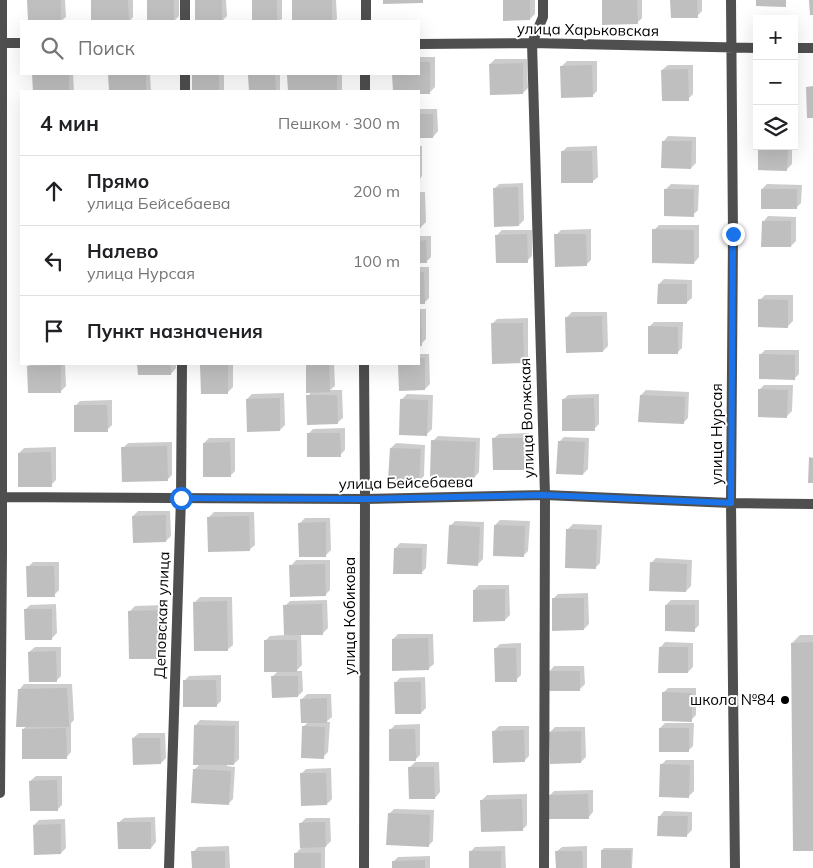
<!DOCTYPE html>
<html lang="ru">
<meta charset="utf-8">
<style>
body{margin:0;font-family:Mulish,sans-serif;background:#f6f6f6;color:#202124}
.controls{position:absolute;right:15px;top:15px;display:grid;overflow:hidden;border-radius:0px;box-shadow:0 5px 20px #0002}
.controls button{width:45px;height:45px;display:grid;place-items:center;padding:0;border:0;border-bottom:1px solid #e0e0e0;background:#fff;color:#202124;font:25px sans-serif}
.stop{position:absolute;width:15px;height:15px;margin:-11px;border:4px solid #1a73e8;border-radius:50%;background:#fff}
.stop.end{background:#1a73e8;border-color:#fff;box-shadow:0 1px 5px #0008}
.list{margin:0;padding:0;list-style:none}
h2{display:flex;justify-content:space-between;align-items:center;height:65px;margin:0;padding:0 20px;font-size:21px}
h2 small{font-size:16px;font-weight:400;color:#757577}
.list li{display:grid;grid-template-columns:32px 1fr auto;gap:15px;align-items:center;box-sizing:border-box;height:70px;padding:0 20px;border-top:1px solid #e0e0e0}
.list b{display:block;font-size:19px;white-space:nowrap}
.list p{margin:0;font-size:16px;white-space:nowrap;color:#757577}
.list em{font-size:16px;font-style:normal;color:#757577}
.icon{flex:none;width:28px;height:28px;fill:none;stroke:currentColor;stroke-width:2;stroke-linecap:round;stroke-linejoin:round}
.map{position:relative;flex:none;width:813px;height:868px;overflow:hidden}
.search{position:absolute;background:#fff;box-shadow:0 5px 20px #0002;left:20px;top:20px;width:400px;height:55px;display:flex;align-items:center;gap:12px;box-sizing:border-box;padding:0 18px;border-radius:0px;color:#757577;font-size:19px}
.panel{position:absolute;background:#fff;box-shadow:0 5px 20px #0002;left:20px;top:90px;width:400px;height:275px;border-radius:0px}
.map>svg:first-child{display:block}
</style>
<div class="map">
<svg width="813" height="868" viewBox="0 0 813 868">
<rect width="100%" height="100%" fill="#fff"/>
<path fill="#0003" d="M 29,0 L 65,0 L 66,17 L 61,21 L 29,21 Z
M 92,0 L 133,0 L 133,17 L 130,21 L 93,21 Z
M 148,0 L 179,0 L 179,16 L 174,21 L 149,21 Z
M 196,0 L 226,0 L 227,16 L 222,21 L 197,21 Z
M 253,0 L 282,0 L 282,19 L 279,21 L 253,21 Z
M 293,0 L 336,0 L 337,19 L 334,21 L 293,21 Z
M 504,0 L 535,0 L 535,14 L 530,19 Z
M 603,0 L 642,0 L 642,18 L 637,23 Z
M 672,0 L 702,0 L 702,11 L 697,16 Z
M 419,57 L 435,57 L 435,87 L 430,92 L 394,91 L 393,74 L 419,74 Z
M 495,59 L 527,59 L 528,88 L 523,93 L 490,64 Z
M 567,61 L 597,61 L 597,91 L 592,96 L 562,66 Z
M 668,65 L 693,65 L 693,94 L 688,99 L 662,70 Z
M 34,74 L 73,74 L 74,91 L 34,91 Z
M 110,74 L 150,74 L 151,91 L 110,91 Z
M 193,74 L 224,74 L 224,91 L 194,91 Z
M 251,74 L 280,74 L 280,91 L 250,91 L 249,76 Z
M 291,74 L 342,74 L 342,91 L 289,91 L 289,76 Z
M 419,109 L 437,109 L 438,131 L 433,137 L 419,137 Z
M 668,136 L 696,137 L 696,163 L 691,168 L 663,142 Z
M 419,146 L 422,146 L 422,176 L 419,180 Z
M 597,146 L 598,177 L 592,182 L 562,152 L 567,147 Z
M 763,146 L 792,146 L 792,164 L 787,169 L 759,150 Z
M 523,183 L 524,220 L 519,225 L 494,189 L 499,184 Z
M 671,184 L 699,185 L 698,210 L 693,215 L 666,189 Z
M 767,184 L 802,185 L 801,203 L 796,208 L 762,189 Z
M 419,192 L 425,192 L 426,222 L 421,227 L 419,227 Z
M 768,216 L 796,217 L 796,241 L 791,246 L 763,222 Z
M 659,225 L 699,225 L 699,257 L 694,263 L 654,230 Z
M 591,229 L 591,260 L 586,265 L 556,235 L 561,230 Z
M 502,230 L 532,230 L 532,256 L 527,261 L 496,236 Z
M 419,236 L 431,236 L 431,257 L 426,262 L 419,262 Z
M 419,267 L 429,267 L 429,298 L 424,303 L 419,303 Z
M 664,279 L 692,280 L 692,298 L 686,303 L 659,284 Z
M 765,295 L 793,295 L 793,321 L 788,326 L 760,300 Z
M 419,309 L 426,309 L 426,339 L 421,344 L 419,344 Z
M 572,312 L 607,312 L 608,346 L 603,351 L 567,317 Z
M 528,318 L 528,357 L 523,362 L 492,324 L 497,319 Z
M 654,322 L 683,322 L 682,348 L 677,353 L 649,327 Z
M 765,350 L 799,350 L 799,374 L 794,379 L 760,355 Z
M 419,354 L 429,354 L 430,384 L 425,389 L 400,390 L 400,364 L 419,364 Z
M 31,364 L 65,364 L 66,386 L 61,391 L 28,366 Z
M 139,364 L 176,364 L 176,368 L 171,374 L 139,374 Z
M 201,364 L 233,364 L 233,387 L 228,392 L 202,393 Z
M 307,364 L 334,364 L 335,386 L 330,390 L 342,390 L 343,418 L 337,423 L 308,396 L 312,391 L 308,391 Z
M 764,385 L 793,385 L 792,411 L 787,416 L 759,390 Z
M 646,390 L 689,392 L 688,418 L 683,423 L 641,395 Z
M 284,393 L 285,425 L 280,430 L 247,399 L 252,394 Z
M 407,394 L 433,395 L 432,429 L 427,434 L 402,399 Z
M 599,394 L 599,424 L 594,429 L 563,400 L 568,395 Z
M 112,400 L 112,425 L 107,430 L 75,406 L 80,401 Z
M 345,428 L 345,450 L 340,455 L 308,434 L 313,429 Z
M 529,433 L 529,464 L 524,469 L 493,439 L 499,434 Z
M 438,436 L 480,438 L 479,472 L 474,478 L 433,441 Z
M 564,437 L 589,438 L 588,469 L 583,474 L 559,442 Z
M 209,438 L 235,438 L 235,471 L 230,476 L 204,443 Z
M 172,442 L 172,475 L 167,480 L 123,448 L 128,443 Z
M 396,443 L 425,445 L 424,476 L 419,481 L 391,448 Z
M 56,447 L 56,480 L 51,485 L 19,453 L 24,448 Z
M 138,511 L 170,511 L 171,536 L 166,541 L 133,516 Z
M 214,512 L 254,512 L 255,545 L 249,550 L 208,518 Z
M 305,518 L 330,518 L 331,550 L 326,555 L 300,523 Z
M 500,520 L 530,521 L 528,551 L 523,556 L 495,525 Z
M 455,521 L 484,522 L 483,559 L 478,564 L 450,526 Z
M 573,524 L 602,525 L 600,563 L 595,568 L 568,529 Z
M 400,543 L 427,544 L 426,568 L 421,573 L 395,549 Z
M 656,558 L 692,560 L 691,586 L 686,591 L 651,563 Z
M 296,560 L 330,560 L 330,590 L 325,595 L 291,566 Z
M 33,562 L 59,562 L 59,590 L 54,595 L 28,567 Z
M 479,585 L 509,585 L 510,615 L 505,620 L 474,590 Z
M 588,593 L 589,624 L 584,629 L 553,599 L 558,594 Z
M 200,597 L 232,597 L 233,645 L 227,650 L 195,602 Z
M 327,600 L 328,628 L 323,633 L 301,634 L 302,665 L 296,671 L 302,671 L 303,691 L 298,696 L 273,676 L 278,671 L 265,641 L 270,636 L 285,635 L 285,606 L 290,601 Z
M 671,600 L 699,600 L 699,625 L 694,630 L 666,605 Z
M 56,604 L 57,633 L 52,638 L 25,610 L 30,605 Z
M 166,605 L 167,652 L 162,658 L 130,611 L 135,606 Z
M 398,634 L 433,634 L 434,664 L 428,669 L 393,639 Z
M 800,635 L 813,635 L 813,850 L 792,643 Z
M 665,642 L 693,643 L 693,667 L 688,672 L 660,648 Z
M 521,643 L 521,675 L 516,680 L 495,649 L 500,644 Z
M 35,647 L 61,647 L 61,676 L 56,681 L 29,652 Z
M 554,666 L 584,666 L 585,684 L 580,689 L 549,672 Z
M 221,675 L 221,701 L 216,706 L 184,681 L 189,676 Z
M 425,677 L 426,708 L 421,713 L 395,683 L 400,678 Z
M 24,684 L 72,684 L 74,720 L 71,723 L 71,752 L 66,758 L 23,729 L 27,726 L 19,690 Z
M 668,688 L 696,688 L 696,715 L 691,720 L 663,693 Z
M 307,694 L 331,694 L 332,717 L 326,722 L 330,722 L 328,752 L 323,757 L 303,727 L 308,722 L 302,699 Z
M 200,720 L 239,721 L 239,759 L 234,764 L 227,764 L 227,766 L 235,767 L 233,799 L 228,804 L 194,770 L 200,764 L 195,726 Z
M 665,723 L 694,723 L 693,746 L 688,751 L 660,728 Z
M 420,724 L 420,755 L 415,760 L 390,730 L 395,725 Z
M 499,726 L 529,726 L 529,756 L 524,761 L 494,731 Z
M 555,727 L 585,727 L 586,757 L 581,762 L 550,732 Z
M 139,733 L 165,733 L 166,758 L 161,763 L 133,738 Z
M 666,760 L 694,760 L 694,791 L 689,796 L 661,765 Z
M 415,762 L 439,762 L 440,792 L 435,798 L 409,768 Z
M 331,768 L 332,799 L 327,804 L 301,774 L 306,769 Z
M 36,776 L 62,776 L 62,805 L 57,810 L 30,781 Z
M 593,790 L 593,812 L 588,818 L 549,796 L 554,791 Z
M 527,794 L 527,825 L 522,830 L 482,800 L 487,795 Z
M 394,809 L 434,810 L 433,841 L 428,846 L 389,814 Z
M 664,811 L 692,812 L 692,830 L 687,835 L 659,817 Z
M 155,817 L 156,842 L 151,848 L 118,823 L 124,818 Z
M 306,818 L 330,818 L 331,841 L 325,847 L 325,868 L 296,868 L 295,854 L 301,848 L 301,823 Z
M 65,819 L 66,848 L 61,853 L 34,825 L 39,820 Z
M 229,846 L 230,868 L 193,868 L 193,852 L 198,847 Z
M 505,846 L 506,868 L 470,868 L 470,852 L 475,847 Z
M 587,846 L 587,868 L 557,868 L 556,852 L 562,847 Z
M 604,848 L 633,848 L 632,868 L 602,868 L 602,850 Z
M 430,856 L 430,868 L 393,868 L 393,862 L 398,857 Z"/>
<path fill="#bfbfbf" d="M 27,0 L 61,0 L 61,21 L 28,21 Z
M 91,0 L 128,0 L 129,21 L 91,21 Z
M 147,0 L 174,0 L 174,21 L 147,21 Z
M 195,0 L 222,0 L 222,21 L 195,21 Z
M 252,0 L 277,0 L 277,21 L 252,21 Z
M 292,0 L 332,0 L 332,21 L 292,21 Z
M 383,0 L 423,0 L 423,3 L 383,4 Z
M 503,0 L 530,0 L 530,20 L 503,21 Z
M 602,0 L 637,0 L 638,24 L 602,25 Z
M 670,0 L 697,0 L 698,18 L 671,18 Z
M 756,0 L 786,0 L 786,7 L 756,6 Z
M 809,0 L 813,0 L 813,15 L 810,15 Z
M 419,62 L 430,62 L 430,94 L 419,94 L 419,91 L 393,91 L 392,74 L 419,74 Z
M 523,63 L 523,94 L 490,95 L 489,64 Z
M 592,65 L 593,97 L 561,98 L 560,66 Z
M 688,69 L 689,101 L 662,101 L 661,70 Z
M 32,74 L 69,74 L 69,91 L 33,91 Z
M 108,74 L 146,74 L 146,91 L 109,91 Z
M 192,74 L 219,74 L 219,91 L 192,91 Z
M 248,75 L 275,75 L 276,91 L 249,91 Z
M 287,75 L 337,75 L 337,91 L 288,91 Z
M 813,86 L 813,118 L 807,118 L 806,87 Z
M 419,114 L 433,114 L 433,138 L 419,138 Z
M 662,141 L 692,141 L 691,169 L 661,168 Z
M 758,150 L 788,150 L 787,171 L 758,170 Z
M 561,151 L 592,151 L 593,183 L 561,183 Z
M 518,187 L 519,226 L 494,227 L 493,188 Z
M 664,189 L 694,189 L 694,217 L 664,216 Z
M 761,189 L 797,189 L 797,209 L 761,209 Z
M 419,196 L 420,196 L 421,228 L 419,228 Z
M 762,221 L 791,221 L 791,247 L 761,247 Z
M 652,229 L 694,230 L 694,264 L 652,263 Z
M 527,234 L 528,263 L 496,263 L 495,235 Z
M 554,234 L 586,234 L 587,266 L 555,267 Z
M 426,240 L 427,263 L 419,263 L 419,241 Z
M 419,272 L 424,272 L 425,304 L 419,304 Z
M 658,284 L 687,284 L 687,304 L 657,304 Z
M 758,299 L 788,300 L 788,328 L 758,327 Z
M 419,313 L 421,313 L 422,346 L 419,346 Z
M 602,316 L 603,352 L 566,353 L 565,317 Z
M 491,323 L 523,323 L 524,363 L 492,364 Z
M 648,326 L 678,327 L 678,354 L 648,354 Z
M 759,354 L 795,355 L 795,380 L 759,379 Z
M 419,358 L 425,358 L 425,390 L 399,391 L 398,364 L 419,364 Z
M 137,364 L 171,364 L 171,375 L 138,375 Z
M 200,364 L 228,364 L 228,394 L 201,394 Z
M 306,364 L 329,364 L 330,392 L 306,393 Z
M 61,365 L 61,393 L 28,393 L 27,366 Z
M 758,389 L 788,390 L 787,418 L 758,417 Z
M 306,395 L 337,395 L 338,424 L 307,425 Z
M 640,395 L 685,397 L 684,424 L 638,422 Z
M 280,398 L 280,431 L 247,432 L 246,399 Z
M 594,398 L 595,431 L 562,431 L 562,399 Z
M 400,399 L 428,400 L 427,436 L 399,435 Z
M 74,405 L 107,405 L 108,432 L 74,432 Z
M 307,433 L 340,433 L 341,457 L 307,457 Z
M 492,438 L 524,438 L 524,470 L 493,470 Z
M 431,440 L 476,442 L 474,479 L 430,477 Z
M 558,441 L 585,442 L 583,475 L 556,474 Z
M 230,442 L 231,477 L 203,477 L 203,443 Z
M 167,446 L 168,481 L 122,482 L 121,447 Z
M 390,448 L 421,449 L 419,482 L 388,480 Z
M 51,452 L 52,487 L 18,487 L 18,453 Z
M 809,457 L 813,458 L 813,483 L 808,483 Z
M 166,515 L 166,542 L 133,543 L 132,516 Z
M 249,516 L 250,551 L 208,552 L 207,517 Z
M 326,522 L 326,557 L 299,557 L 298,523 Z
M 449,525 L 480,527 L 478,566 L 447,564 Z
M 494,525 L 525,526 L 524,557 L 493,556 Z
M 566,529 L 597,530 L 596,569 L 565,568 Z
M 394,548 L 422,548 L 422,574 L 393,574 Z
M 650,562 L 687,564 L 686,592 L 649,591 Z
M 325,564 L 326,596 L 290,597 L 289,565 Z
M 26,566 L 54,566 L 55,597 L 27,597 Z
M 505,589 L 505,621 L 473,622 L 473,590 Z
M 552,598 L 584,598 L 584,630 L 552,631 Z
M 227,601 L 228,651 L 194,651 L 193,602 Z
M 322,604 L 323,635 L 284,635 L 283,605 Z
M 665,605 L 695,605 L 695,632 L 665,631 Z
M 24,609 L 52,609 L 52,640 L 25,640 Z
M 162,610 L 163,659 L 129,659 L 128,611 Z
M 428,638 L 429,670 L 392,671 L 392,639 Z
M 264,640 L 297,640 L 297,672 L 264,672 Z
M 813,642 L 813,851 L 793,851 L 791,643 Z
M 659,647 L 688,647 L 688,673 L 658,673 Z
M 494,648 L 516,648 L 517,682 L 495,682 Z
M 56,651 L 57,682 L 29,682 L 28,652 Z
M 548,671 L 580,671 L 580,691 L 548,691 Z
M 271,676 L 298,676 L 298,697 L 272,698 Z
M 183,680 L 216,680 L 217,707 L 183,707 Z
M 394,682 L 421,682 L 421,714 L 395,714 Z
M 67,688 L 69,727 L 16,727 L 18,689 Z
M 662,692 L 692,693 L 692,722 L 662,721 Z
M 327,698 L 327,723 L 301,723 L 300,699 Z
M 194,725 L 235,726 L 234,765 L 193,765 Z
M 302,726 L 325,727 L 324,759 L 301,758 Z
M 66,728 L 67,759 L 22,759 L 22,729 Z
M 659,728 L 689,728 L 689,752 L 659,752 Z
M 389,729 L 415,729 L 416,761 L 389,761 Z
M 524,730 L 525,762 L 493,763 L 492,731 Z
M 581,731 L 581,763 L 550,764 L 549,732 Z
M 132,738 L 160,738 L 161,764 L 133,765 Z
M 660,764 L 690,765 L 689,798 L 659,797 Z
M 408,767 L 434,767 L 435,799 L 409,799 Z
M 193,769 L 231,771 L 229,805 L 191,803 Z
M 300,773 L 326,773 L 327,805 L 301,806 Z
M 57,780 L 58,811 L 30,811 L 29,781 Z
M 588,794 L 589,819 L 549,819 L 548,795 Z
M 522,799 L 523,831 L 481,832 L 480,800 Z
M 388,813 L 430,815 L 429,847 L 386,845 Z
M 658,816 L 688,816 L 687,837 L 657,836 Z
M 117,822 L 151,822 L 151,849 L 118,849 Z
M 325,822 L 326,847 L 300,848 L 299,823 Z
M 61,824 L 61,854 L 34,855 L 33,825 Z
M 601,850 L 631,850 L 631,868 L 601,868 Z
M 191,851 L 225,851 L 225,868 L 192,868 Z
M 469,851 L 501,851 L 501,868 L 469,868 Z
M 555,851 L 582,851 L 583,868 L 556,868 Z
M 294,853 L 321,853 L 321,868 L 294,868 Z
M 425,860 L 425,868 L 392,868 L 392,861 Z"/>
<g fill="none" stroke-linecap="round" stroke-linejoin="round">
<path stroke="#4f4f4f" stroke-width="10" d="M 543,0 L 543,17 L 532,43 L 545,495 L 544,868
M 731,0 L 733,234 L 731,503 L 735,868
M 185,21 L 185,0
M 366,21 L 366,0
M 0,43 L 21,43
M 419,44 L 532,43 L 757,48
M 794,48 L 813,48
M 185,91 L 185,74
M 365,91 L 365,74
M 0,497 L 365,499 L 545,495 L 731,503 L 813,504
M 0,793 L 2,552 L 2,0
M 169,868 L 181,498 L 182,364
M 364,868 L 365,499 L 364,364"/>
</g>
<g fill="none" stroke-linecap="round" stroke-linejoin="round">
<path stroke="#1a73e8" stroke-width="6" d="M 181,498 L 365,499 L 544,495 L 731,503 L 733,234"/>
</g>
<circle fill="#000" stroke="#fff" stroke-width="2" cx="785" cy="700" r="5"/>
<g text-anchor="middle" stroke-width="4" stroke-linejoin="round" paint-order="stroke">
<g font-size="15" fill="#000" stroke="#fff">
<text transform="translate(588 30) rotate(1)" y="5">улица Харьковская</text>
<text transform="translate(527 418) rotate(-92)" y="5">улица Волжская</text>
<text transform="translate(717 434) rotate(-90)" y="5">улица Нурсая</text>
<text transform="translate(406 483) rotate(-1)" y="5">улица Бейсебаева</text>
<text transform="translate(162 615) rotate(-88)" y="5">Деповская улица</text>
<text transform="translate(350 616) rotate(-90)" y="5">улица Кобикова</text>
</g>
<g font-size="15" fill="#000" stroke="#fff" text-anchor="end">
<text x="775" y="705">школа №84</text>
</g>
</g>
</svg>
<div class="controls">
<button>+</button>
<button>−</button>
<button><svg class="icon" aria-label="layers" viewBox="0 0 24 24"><path d="M12 4l9 5-9 5-9-5zM3 14l9 5 9-5"/></svg></button>
</div>
<div class="stop" style="left:181px;top:498px"></div>
<div class="stop end" style="left:733px;top:234px"></div>
<div class="search"><svg class="icon" aria-label="search" viewBox="0 0 24 24"><circle cx="10" cy="10" r="6"/><path d="M15 15l6 6"/></svg>Поиск</div>
<section class="panel">
<h2>4 мин<small>Пешком · 300 m</small></h2>
<ul class="list">
<li><svg class="icon" aria-label="ahead" viewBox="0 0 24 24"><path d="M12 20V5M6 11l6-6 6 6"/></svg><div><b>Прямо</b><p>улица Бейсебаева</p></div><em>200 m</em></li>
<li><svg class="icon" aria-label="left" viewBox="0 0 24 24"><path d="M17 20v-9H6M10 6l-5 5 5 5"/></svg><div><b>Налево</b><p>улица Нурсая</p></div><em>100 m</em></li>
<li><svg class="icon" aria-label="arrive" viewBox="0 0 24 24"><path d="M6 21V4h12l-3 4 3 4H6"/></svg><div><b>Пункт назначения</b></div></li>
</ul>
</section>
</div>
